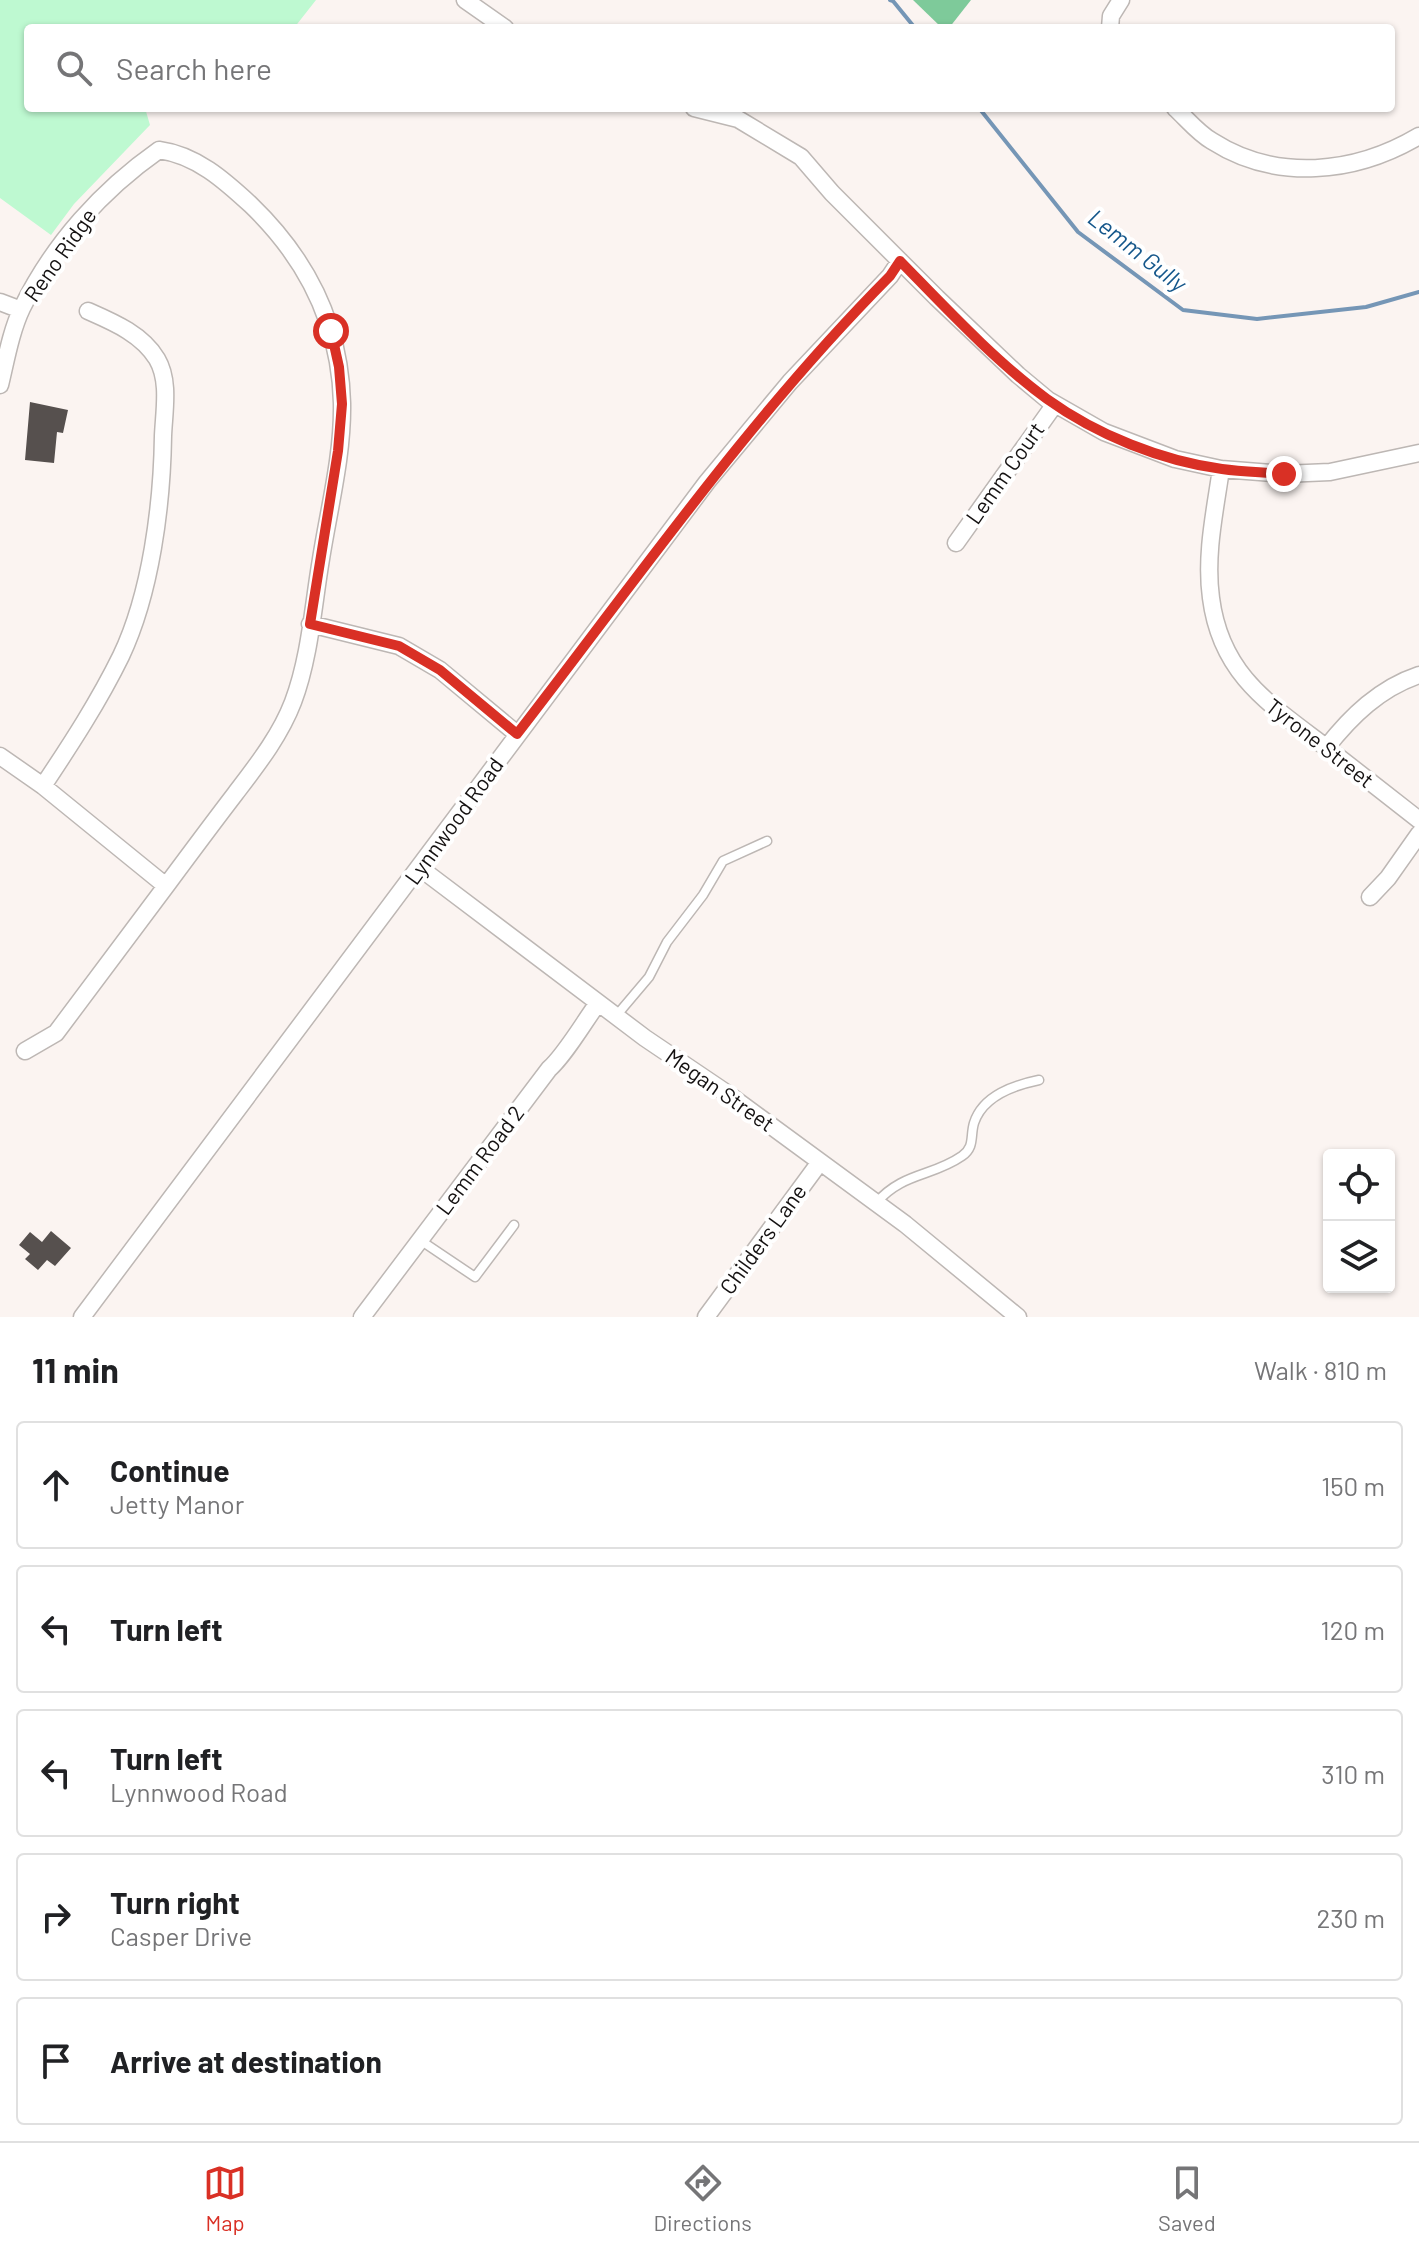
<!DOCTYPE html>
<meta charset="utf-8">
<style>
body{margin:0;font-family:Barlow,sans-serif;background:#f6f6f6;color:#202124}
.controls{position:absolute;right:24px;bottom:24px;display:grid;overflow:hidden;border-radius:8px;box-shadow:0 2px 6px #0004}
.controls button{width:72px;height:72px;display:grid;place-items:center;padding:0;border:0;border-bottom:2px solid #e0e0e0;background:#fff;color:#202124;font:40px sans-serif}
.stop{position:absolute;width:24px;height:24px;margin:-18px;border:6px solid #d93025;border-radius:50%;background:#fff}
.stop.end{background:#d93025;border-color:#fff;box-shadow:0 2px 8px #0008}
.list{margin:0;padding:0;list-style:none}
h2{display:flex;justify-content:space-between;align-items:center;height:104px;margin:0;padding:0 32px;font-size:34px}
h2 small{font-size:26px;font-weight:400;color:#757577}
.list li{display:grid;grid-template-columns:52px 1fr auto;gap:24px;align-items:center;box-sizing:border-box;height:128px;margin:0 16px 16px;padding:0 16px;border:2px solid #e0e0e0;border-radius:8px}
.list b{display:block;font-size:30px;white-space:nowrap}
.list p{margin:0;font-size:26px;white-space:nowrap;color:#757577}
.list em{font-size:26px;font-style:normal;color:#757577}
.icon{flex:none;width:44px;height:44px;fill:none;stroke:currentColor;stroke-width:2;stroke-linecap:round;stroke-linejoin:round}
.map{position:relative;flex:none;width:1419px;height:1317px;overflow:hidden}
.search{position:absolute;background:#fff;box-shadow:0 2px 6px #0004;left:24px;right:24px;top:24px;height:88px;display:flex;align-items:center;gap:20px;box-sizing:border-box;padding:0 28px;border-radius:8px;color:#757577;font-size:30px}
.sheet{height:824px;background:#fff}
nav{display:flex;justify-content:space-around;align-items:center;box-sizing:border-box;height:112px;border-top:2px solid #e0e0e0;background:#fff;font-size:22px;color:#757577}
nav a{display:grid;justify-items:center;gap:4px}
nav .on{color:#d93025}
.map>svg:first-child{display:block}
</style>
<div class="map">
<svg width="1419" height="1317" viewBox="0 0 1419 1317">
<rect width="100%" height="100%" fill="#fbf4f1"/>
<path fill="#bef9d1" d="M 0,0 L 316,0 L 294,28 L 28,28 L 28,108 L 145,108 L 150,125 L 74,204 L 51,235 L 0,198 Z"/>
<path fill="#7eca9a" d="M 913,0 L 971,0 L 949,28 L 942,28 Z"/>
<g fill="none" stroke-linecap="round" stroke-linejoin="round">
<path stroke="#7596b6" stroke-width="4" d="M 890,0 L 893,1 L 915,28
M 979,108 L 1078,232 L 1183,310 L 1257,319 L 1366,307 L 1419,292"/>
</g>
<path fill="#56504e" d="M 30,402 L 68,410 L 63,433 L 57,432 L 54,463 L 25,460 Z
M 51,1231 L 71,1248 L 55,1266 L 47,1260 L 38,1270 L 25,1259 L 30,1254 L 19,1245 L 30,1232 L 42,1242 Z"/>
<g fill="none" stroke-linecap="round" stroke-linejoin="round">
<defs>
<path id="service" d="M 616,1016 L 649,977 L 667,942 L 703,895 L 723,861 L 767,841
M 876,1203 C 903,1172 932,1177 962,1156 C 975,1147 970,1136 974,1123 C 983,1095 1015,1085 1039,1080
M 420,1240 L 475,1277 L 514,1225"/>
<path id="minor" d="M 465,0 L 505,28
M 1110,28 L 1111,16 L 1121,0
M 694,108 L 738,119 L 801,157 L 832,193 L 937,298 L 1018,375 L 1048,400 L 1104,432 L 1175,459 L 1221,469 L 1284,474 L 1330,472 L 1419,453
M 1175,108 C 1187,119 1198,133 1212,141 C 1276,182 1355,174 1419,136
M 0,302 L 21,310
M 0,385 C 6,360 11,331 22,308 C 53,244 102,190 159,150 C 196,155 224,180 251,205 C 307,259 340,324 342,403 C 343,455 329,508 321,559 C 313,606 310,657 293,702 C 280,736 257,765 235,794 C 212,824 189,855 166,886 L 43,786 L 0,756
M 1221,469 C 1215,511 1205,555 1211,598 C 1221,676 1271,705 1327,748 C 1358,772 1388,796 1419,820
M 956,543 L 1055,404
M 310,624 L 399,646 L 440,670 L 517,734
M 1326,748 C 1351,716 1380,688 1419,675
M 43,786 C 71,744 99,701 121,656 C 151,593 162,505 163,436 C 164,411 170,381 157,359 C 142,334 113,322 88,311
M 420,868 L 645,1038 L 725,1092 L 905,1224 L 1018,1317
M 1370,897 L 1388,878 L 1419,834
M 25,1051 L 56,1033 L 166,886
M 82,1317 L 707,482 L 790,382 L 890,276 L 900,261
M 362,1317 L 549,1069 C 565,1055 584,1022 598,1003
M 706,1317 L 820,1162"/>
</defs>
<use href="#service" stroke="#bdb7b4" stroke-width="11"/>
<use href="#minor" stroke="#bdb7b4" stroke-width="19"/>
<use href="#service" stroke="#fff" stroke-width="8"/>
<use href="#minor" stroke="#fff" stroke-width="16"/>
</g>
<g fill="none" stroke-linecap="round" stroke-linejoin="round">
<path stroke="#d93025" stroke-width="10" d="M 331,331 L 339,367 L 342,404 L 338,451 L 310,624 L 399,646 L 440,670 L 517,734 C 638,578 750,417 890,276 L 900,261 C 945,307 996,362 1047,399 C 1097,435 1162,461 1222,469 C 1243,472 1263,472 1284,474"/>
</g>
<g text-anchor="middle" stroke-width="8" stroke-linejoin="round" paint-order="stroke">
<g font-size="22" fill="#141111" stroke="#fff">
<text transform="translate(60 255) rotate(-55)" y="8">Reno Ridge</text>
<text transform="translate(1005 473) rotate(-55)" y="8">Lemm Court</text>
<text transform="translate(1320 743) rotate(38)" y="8">Tyrone Street</text>
<text transform="translate(454 821) rotate(-54)" y="8">Lynnwood Road</text>
<text transform="translate(720 1090) rotate(35)" y="8">Megan Street</text>
<text transform="translate(480 1160) rotate(-53)" y="8">Lemm Road 2</text>
<text transform="translate(763 1239) rotate(-54)" y="8">Childers Lane</text>
</g>
<g font-size="24" font-style="italic" fill="#15578b" stroke="#fff">
<text transform="translate(1137 251) rotate(38)" y="8">Lemm Gully</text>
</g>
</g>
</svg>
<div class="controls">
<button><svg class="icon" aria-label="locate" viewBox="0 0 24 24"><circle cx="12" cy="12" r="6"/><path d="M12 2v4M12 18v4M2 12h4M18 12h4"/></svg></button>
<button><svg class="icon" aria-label="layers" viewBox="0 0 24 24"><path d="M12 4l9 5-9 5-9-5zM3 14l9 5 9-5"/></svg></button>
</div>
<div class="stop" style="left:331px;top:331px"></div>
<div class="stop end" style="left:1284px;top:474px"></div>
<div class="search"><svg class="icon" aria-label="search" viewBox="0 0 24 24"><circle cx="10" cy="10" r="6"/><path d="M15 15l6 6"/></svg>Search here</div>
</div>
<section class="sheet">
<h2>11 min<small>Walk · 810 m</small></h2>
<ul class="list">
<li><svg class="icon" aria-label="ahead" viewBox="0 0 24 24"><path d="M12 20V5M6 11l6-6 6 6"/></svg><div><b>Continue</b><p>Jetty Manor</p></div><em>150 m</em></li>
<li><svg class="icon" aria-label="left" viewBox="0 0 24 24"><path d="M17 20v-9H6M10 6l-5 5 5 5"/></svg><div><b>Turn left</b></div><em>120 m</em></li>
<li><svg class="icon" aria-label="left" viewBox="0 0 24 24"><path d="M17 20v-9H6M10 6l-5 5 5 5"/></svg><div><b>Turn left</b><p>Lynnwood Road</p></div><em>310 m</em></li>
<li><svg class="icon" aria-label="right" viewBox="0 0 24 24"><path d="M7 20v-9h11M14 6l5 5-5 5"/></svg><div><b>Turn right</b><p>Casper Drive</p></div><em>230 m</em></li>
<li><svg class="icon" aria-label="arrive" viewBox="0 0 24 24"><path d="M6 21V4h12l-3 4 3 4H6"/></svg><div><b>Arrive at destination</b></div></li>
</ul>
</section>
<nav>
<a class="on"><svg class="icon" aria-label="map" viewBox="0 0 24 24"><path d="M3 6l6-2 6 2 6-2v14l-6 2-6-2-6 2zM9 4v14M15 6v14"/></svg>Map</a>
<a><svg class="icon" aria-label="directions" viewBox="0 0 24 24"><path d="M12 3l9 9-9 9-9-9zM9 14v-3h6M13 9l2 2-2 2"/></svg>Directions</a>
<a><svg class="icon" aria-label="saved" viewBox="0 0 24 24"><path d="M7 4h10v16l-5-4-5 4z"/></svg>Saved</a>
</nav>
